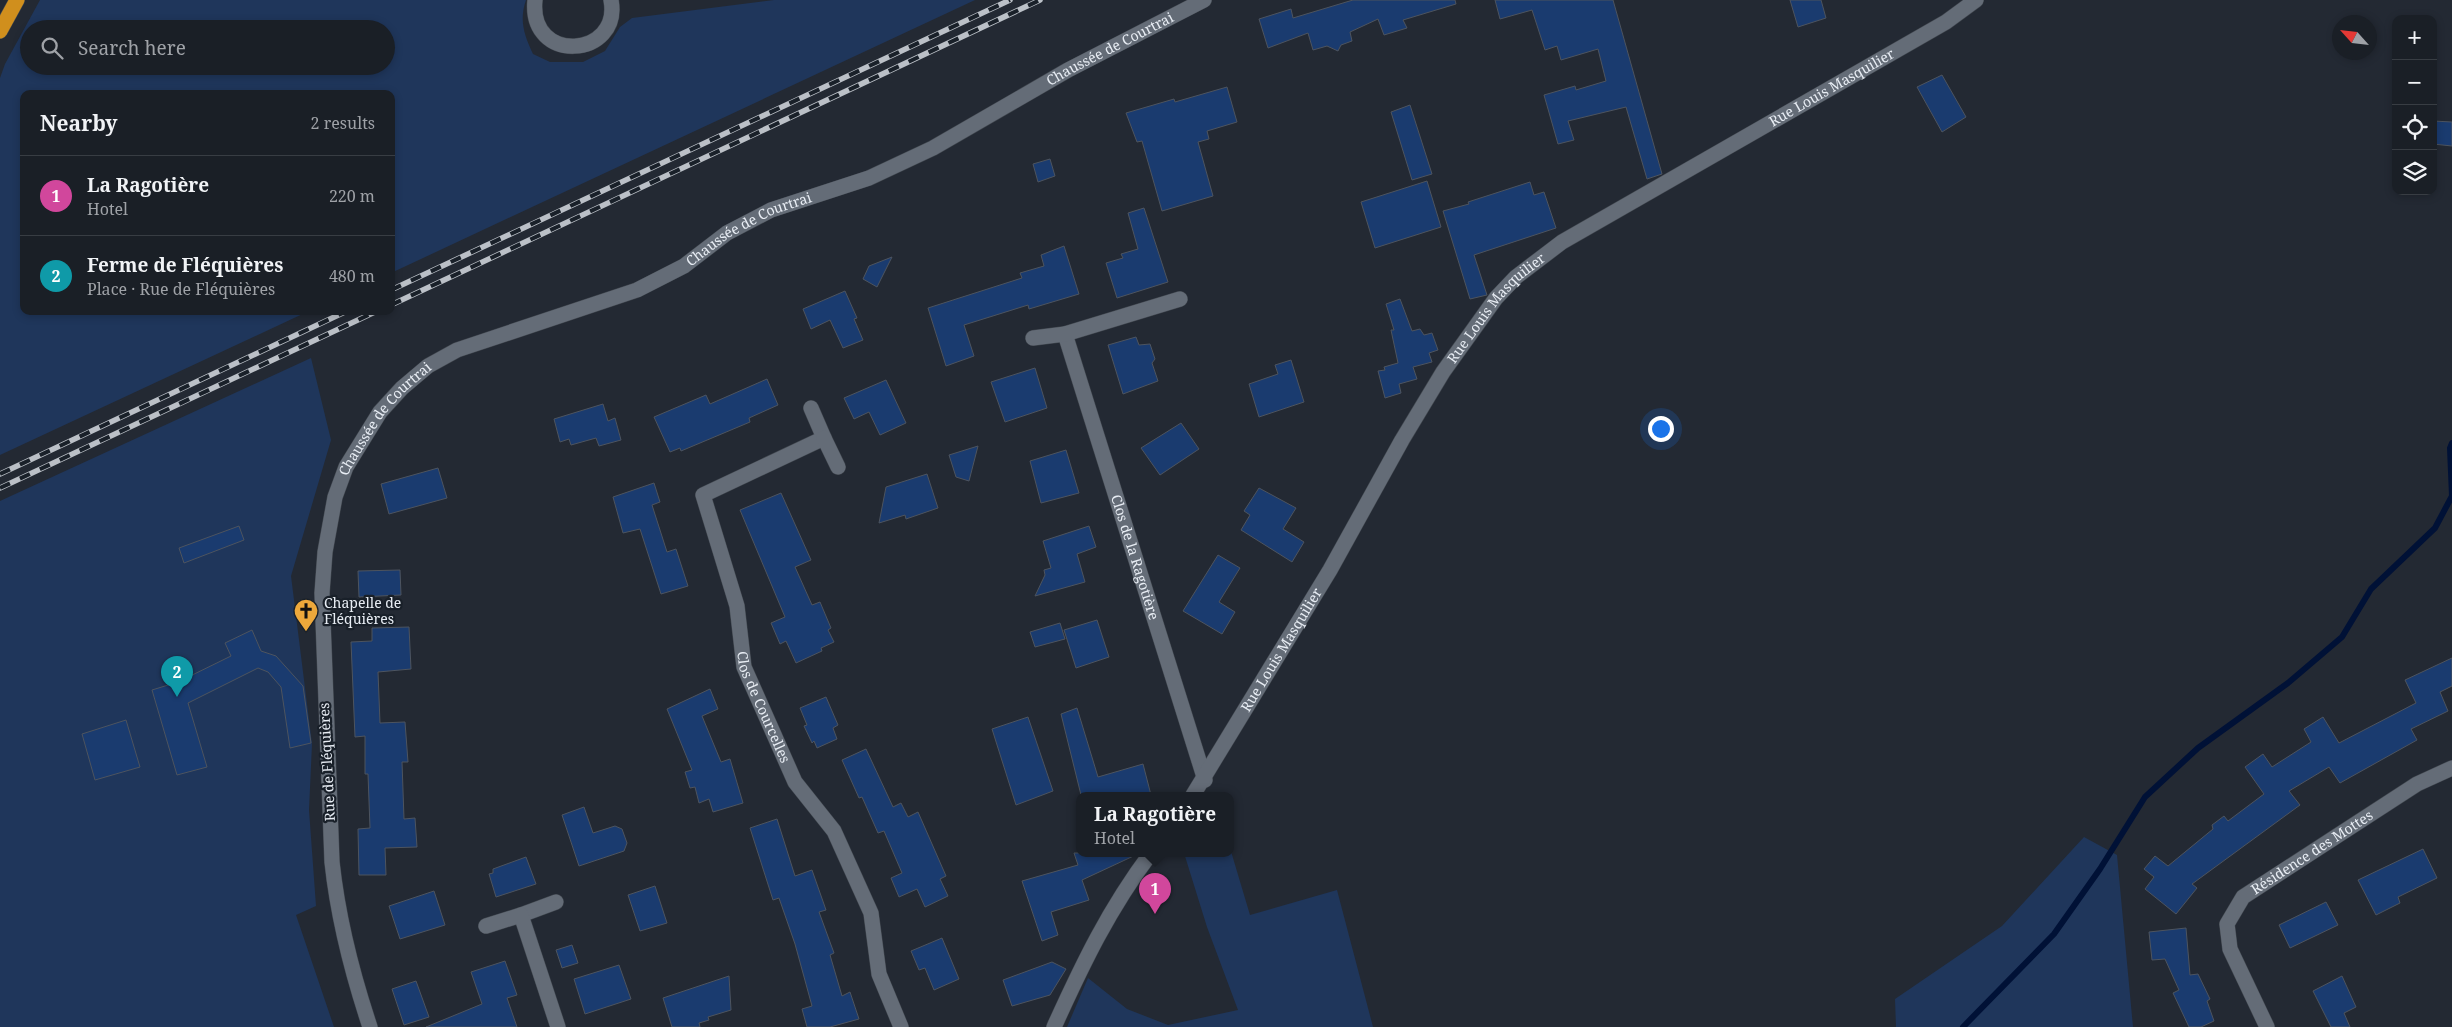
<!DOCTYPE html>
<meta charset="utf-8">
<style>
body{margin:0;font-family:"Noto Serif",serif;background:#272c32;color:#f1f3f6}
.controls{position:absolute;right:15px;top:15px;display:grid;overflow:hidden;border-radius:10px;box-shadow:0 2px 8px #0003}
.controls button{width:45px;height:45px;display:grid;place-items:center;padding:0;border:0;border-bottom:1px solid #383d43;background:#1a1f26;color:#f1f3f6;font:25px sans-serif}
.compass{position:absolute;left:2332px;top:15px;width:45px;height:45px;border-radius:50%;background:#1a1f26;box-shadow:0 2px 8px #0003;rotate:297deg}
.you{position:absolute;left:1660px;top:428px;width:18px;height:18px;margin:-12px;border:4px solid #fff;border-radius:50%;background:#1a73e8;box-shadow:0 0 0 8px #1a73e833}
.badge{display:grid;place-items:center;width:32px;height:32px;border-radius:50%;background:#eda83b;color:#fff;font-size:16px;font-weight:700}
.pin{position:absolute;translate:-50% -41px;filter:drop-shadow(0 1px 2px #0008)}
.pin::after{content:'';position:absolute;top:26px;width:18px;height:15px;background:inherit;clip-path:polygon(0 0,100% 0,50% 100%)}
.popup{position:absolute;left:1076px;top:792px;width:158px;height:65px;box-sizing:border-box;display:grid;place-content:center;border-radius:10px;background:#1a1f26;filter:drop-shadow(0 1px 4px #0005);font-size:16px;white-space:nowrap;color:#9fa2a7}
.popup b{font-size:19px;color:#f1f3f6}
.popup::after{content:'';position:absolute;left:50%;top:100%;margin-left:-10px;border:10px solid transparent;border-top-color:#1a1f26}
.list{margin:0;padding:0;list-style:none}
h2{display:flex;justify-content:space-between;align-items:center;height:65px;margin:0;padding:0 20px;font-size:21px}
h2 small{font-size:16px;font-weight:400;color:#9fa2a7}
.list li{display:grid;grid-template-columns:32px 1fr auto;gap:15px;align-items:center;box-sizing:border-box;height:80px;padding:0 20px;border-top:1px solid #383d43}
.list b{display:block;font-size:19px;white-space:nowrap}
.list p{margin:0;font-size:16px;white-space:nowrap;color:#9fa2a7}
.list em{font-size:16px;font-style:normal;color:#9fa2a7}
.icon{flex:none;width:28px;height:28px;fill:none;stroke:currentColor;stroke-width:2;stroke-linecap:round;stroke-linejoin:round}
.map{position:relative;flex:none;width:2452px;height:1027px;overflow:hidden}
.search{position:absolute;background:#1a1f26;box-shadow:0 2px 8px #0003;left:20px;top:20px;width:375px;height:55px;display:flex;align-items:center;gap:12px;box-sizing:border-box;padding:0 18px;border-radius:28px;color:#9fa2a7;font-size:19px}
.panel{position:absolute;background:#1a1f26;box-shadow:0 2px 8px #0003;left:20px;top:90px;width:375px;height:225px;border-radius:10px}
.map>svg:first-child{display:block}
</style>
<div class="map">
<svg width="2452" height="1027" viewBox="0 0 2452 1027">
<rect width="100%" height="100%" fill="#232933"/>
<path fill="#1f365b" fill-rule="evenodd" d="M 40,0 L 526,0 C 519,20 524,35 533,54 L 550,62 L 583,62 L 605,51 L 620,27 L 632,18 L 774,0 L 975,0 L 391,273 L 391,94 L 24,94 L 24,311 L 309,311 L 0,455 L 0,78 L 5,64 ZM 29,29 L 386,29 L 386,66 L 29,66 Z
M 311,358 L 331,440 L 291,576 L 312,744 L 309,810 L 316,906 L 296,915 L 334,1027 L 0,1027 L 0,501 Z
M 2084,837 L 2117,855 L 2133,1027 L 1896,1027 L 1895,999 L 2002,926 Z
M 1230,848 L 1250,915 L 1337,890 L 1373,1027 L 1067,1027 L 1088,978 L 1127,1009 L 1168,1025 L 1238,1010 L 1207,927 L 1184,853 L 1230,853 Z"/>
<g fill="none" stroke-linecap="round" stroke-linejoin="round">
<path stroke="#001136" stroke-width="6" d="M 1963,1027 L 2054,934 L 2100,869 L 2145,797 L 2198,748 L 2288,683 L 2342,637 L 2371,589 L 2435,528 L 2452,496 L 2450,448 L 2452,443"/>
</g>
<path fill="#1a3b6f" stroke="#4d545f" d="M 1353,0 L 1455,0 L 1456,4 L 1403,20 L 1407,28 L 1384,35 L 1378,19 L 1350,32 L 1352,41 L 1341,45 L 1338,51 L 1327,46 L 1313,50 L 1308,33 L 1268,48 L 1259,19 L 1291,9 L 1293,18 Z
M 1495,0 L 1613,0 L 1662,174 L 1647,179 L 1626,107 L 1568,121 L 1574,140 L 1558,144 L 1544,95 L 1575,86 L 1576,90 L 1606,81 L 1598,49 L 1561,60 L 1557,46 L 1545,50 L 1532,10 L 1500,19 Z
M 1790,0 L 1821,0 L 1826,18 L 1798,27 Z
M 1942,75 L 1966,117 L 1942,132 L 1917,87 Z
M 1227,87 L 1237,122 L 1207,131 L 1209,139 L 1198,142 L 1213,196 L 1162,211 L 1142,141 L 1137,142 L 1126,113 L 1174,99 L 1175,102 Z
M 1410,105 L 1432,174 L 1412,180 L 1391,112 Z
M 2433,121 L 2452,122 L 2452,146 L 2433,144 Z
M 1050,159 L 1055,176 L 1038,182 L 1033,164 Z
M 1427,181 L 1441,227 L 1375,248 L 1361,202 Z
M 1530,182 L 1534,195 L 1544,192 L 1556,228 L 1474,255 L 1487,295 L 1470,299 L 1443,211 L 1469,204 L 1468,202 Z
M 1144,208 L 1168,282 L 1117,298 L 1106,263 L 1123,258 L 1121,254 L 1138,249 L 1128,213 Z
M 1064,246 L 1079,294 L 1029,309 L 1028,305 L 964,325 L 974,356 L 946,366 L 928,308 L 1022,278 L 1020,273 L 1044,266 L 1041,255 Z
M 892,257 L 877,287 L 863,279 L 869,266 Z
M 845,291 L 857,318 L 854,319 L 863,340 L 843,348 L 830,320 L 811,329 L 803,309 Z
M 1400,299 L 1412,331 L 1420,329 L 1424,335 L 1432,333 L 1438,350 L 1429,353 L 1432,362 L 1413,367 L 1417,379 L 1399,384 L 1401,393 L 1385,398 L 1378,371 L 1385,370 L 1384,367 L 1398,363 L 1391,330 L 1394,330 L 1386,304 Z
M 1136,337 L 1139,345 L 1150,344 L 1155,359 L 1152,363 L 1158,381 L 1123,394 L 1108,345 Z
M 1291,360 L 1304,402 L 1259,417 L 1249,384 L 1278,374 L 1275,365 Z
M 1035,368 L 1047,408 L 1005,422 L 991,382 Z
M 767,379 L 778,405 L 749,418 L 750,422 L 681,451 L 680,448 L 670,452 L 654,417 L 706,395 L 710,404 Z
M 886,380 L 906,423 L 880,435 L 869,412 L 854,419 L 844,398 Z
M 603,404 L 608,421 L 615,418 L 621,440 L 599,446 L 596,438 L 571,445 L 569,439 L 560,442 L 554,419 Z
M 1181,423 L 1199,449 L 1160,475 L 1141,448 Z
M 978,446 L 969,481 L 956,477 L 949,455 Z
M 1066,450 L 1079,493 L 1041,503 L 1030,461 Z
M 438,468 L 447,498 L 389,514 L 381,484 Z
M 927,474 L 938,508 L 906,519 L 905,515 L 879,523 L 886,487 Z
M 654,483 L 660,502 L 652,505 L 667,552 L 676,549 L 688,586 L 661,594 L 640,529 L 623,533 L 613,497 Z
M 1259,488 L 1296,508 L 1283,529 L 1304,542 L 1292,562 L 1241,530 L 1250,515 L 1244,511 Z
M 781,493 L 811,560 L 795,567 L 812,605 L 820,602 L 831,628 L 828,630 L 834,642 L 821,648 L 822,651 L 796,663 L 786,641 L 780,644 L 771,623 L 785,617 L 740,510 Z
M 239,526 L 244,540 L 184,563 L 179,548 Z
M 1089,526 L 1096,547 L 1077,554 L 1085,582 L 1035,596 L 1045,575 L 1044,570 L 1051,568 L 1043,541 Z
M 1218,555 L 1240,568 L 1219,602 L 1235,612 L 1222,634 L 1183,611 Z
M 400,570 L 401,595 L 359,597 L 358,571 Z
M 1097,620 L 1109,657 L 1076,668 L 1064,630 Z
M 1060,623 L 1065,639 L 1035,647 L 1030,632 Z
M 409,627 L 411,669 L 378,672 L 380,723 L 405,722 L 408,762 L 402,762 L 404,819 L 415,818 L 417,847 L 385,848 L 386,875 L 359,875 L 358,829 L 370,828 L 368,774 L 365,774 L 365,736 L 355,737 L 351,642 L 372,641 L 372,628 Z
M 252,630 L 261,651 L 276,656 L 303,686 L 311,743 L 290,748 L 281,687 L 268,672 L 258,668 L 188,703 L 207,767 L 177,775 L 152,690 L 178,682 L 231,656 L 225,643 Z
M 2452,658 L 2452,686 L 2440,692 L 2448,711 L 2411,729 L 2417,740 L 2340,783 L 2329,767 L 2289,791 L 2300,805 L 2192,884 L 2197,888 L 2176,914 L 2145,889 L 2154,877 L 2144,869 L 2155,856 L 2168,866 L 2213,829 L 2212,825 L 2224,816 L 2228,821 L 2264,794 L 2245,767 L 2263,754 L 2272,767 L 2311,742 L 2304,729 L 2323,717 L 2339,743 L 2416,703 L 2405,680 Z
M 710,689 L 718,709 L 702,716 L 721,762 L 730,759 L 743,803 L 713,812 L 709,799 L 699,803 L 695,787 L 690,788 L 685,772 L 692,770 L 667,709 Z
M 826,697 L 838,725 L 833,728 L 837,739 L 817,748 L 814,741 L 812,743 L 804,726 L 807,725 L 800,708 Z
M 1077,708 L 1098,777 L 1143,764 L 1151,795 L 1081,795 L 1061,714 Z
M 1028,717 L 1053,791 L 1016,805 L 992,729 Z
M 126,720 L 140,767 L 95,780 L 82,734 Z
M 866,749 L 893,807 L 901,803 L 908,817 L 918,812 L 946,876 L 940,879 L 948,896 L 925,907 L 917,889 L 899,897 L 891,878 L 902,873 L 884,831 L 878,833 L 862,797 L 859,798 L 842,760 Z
M 584,807 L 593,833 L 615,826 L 622,829 L 627,843 L 624,851 L 579,866 L 562,815 Z
M 777,819 L 795,876 L 812,870 L 826,910 L 819,912 L 834,953 L 830,955 L 842,996 L 850,992 L 859,1019 L 830,1027 L 807,1027 L 802,1009 L 812,1006 L 795,944 L 779,898 L 773,900 L 750,828 Z
M 2423,849 L 2437,878 L 2398,897 L 2400,903 L 2376,915 L 2358,880 Z
M 1074,853 L 1140,853 L 1082,880 L 1089,900 L 1051,912 L 1058,935 L 1042,941 L 1022,881 L 1078,865 Z
M 526,857 L 536,884 L 496,897 L 489,874 L 493,873 L 493,869 Z
M 655,886 L 667,923 L 640,931 L 628,895 Z
M 434,891 L 445,925 L 400,939 L 389,906 Z
M 2326,902 L 2338,925 L 2290,948 L 2279,925 Z
M 2186,928 L 2190,975 L 2198,974 L 2210,999 L 2207,1001 L 2214,1021 L 2201,1027 L 2189,1027 L 2173,993 L 2179,990 L 2165,959 L 2152,960 L 2149,932 Z
M 942,938 L 959,979 L 934,990 L 925,968 L 919,970 L 911,951 Z
M 572,945 L 578,963 L 562,968 L 556,950 Z
M 505,961 L 517,995 L 507,998 L 517,1027 L 426,1027 L 482,1004 L 471,972 Z
M 1052,962 L 1066,969 L 1050,995 L 1012,1006 L 1003,980 Z
M 619,965 L 631,999 L 585,1014 L 574,979 Z
M 729,976 L 731,1010 L 708,1017 L 709,1020 L 699,1023 L 700,1027 L 672,1027 L 663,998 Z
M 2342,976 L 2356,1007 L 2344,1013 L 2350,1027 L 2331,1027 L 2313,991 Z
M 416,981 L 429,1017 L 404,1025 L 392,989 Z"/>
<g fill="none" stroke-linecap="round" stroke-linejoin="round">
<defs>
<g id="minor">
<path d="M 535,0 C 528,65 622,58 611,0"/>
<path id="s1" d="M 1065,334 L 1205,780"/>
<path d="M 1033,338 L 1065,334 L 1180,299"/>
<path id="s2" d="M 811,408 L 824,438 L 703,495 L 737,606 L 744,667 L 795,782 L 834,831 L 871,913 L 879,974 L 901,1027"/>
<path d="M 824,438 L 838,467"/>
<path id="s3" d="M 1193,795 L 1330,570 L 1402,440 L 1443,372 L 1496,298 L 1516,277 L 1562,242 L 1946,22 L 1976,0"/>
<path d="M 521,915 L 556,902"/>
<path d="M 486,926 L 521,915 L 558,1027"/>
<path id="s4" d="M 370,1027 C 352,973 338,918 332,862 L 322,593 L 325,552 L 335,497 L 346,467 L 380,412 L 402,388 L 428,366 L 457,350 L 637,290 L 684,266 L 727,233 L 771,210 L 869,178 L 933,148 L 1068,70 L 1204,0"/>
<path d="M 1054,1027 C 1083,963 1109,909 1151,853"/>
<path id="s5" d="M 2267,1027 L 2230,949 L 2227,924 L 2243,897 L 2417,784 L 2452,768"/>
</g>
<path id="motorway" d="M 0,31 L 17,0"/>
</defs>
<use href="#minor" stroke="#41474f" stroke-width="16"/>
<use href="#motorway" stroke="#41474f" stroke-width="16"/>
<use href="#minor" stroke="#646c77" stroke-width="15"/>
<use href="#motorway" stroke="#d08f1d" stroke-width="15"/>
<defs>
<path id="rail" d="M 391,290 L 1010,0
M 391,305 L 1040,0
M 0,474 L 347,311
M 0,488 L 377,311"/>
</defs>
<use href="#rail" stroke="#bbc0c7" stroke-width="5.5"/>
<use href="#rail" stroke="#192029" stroke-width="4" stroke-dasharray="11" stroke-linecap="butt"/>
</g>
<defs>
<symbol id="church-pin" viewBox="-11 -11 22 30"><path d="M0 17L-7.5 6A9.5 9.5 0 1 1 7.5 6Z" fill="#eda83b" stroke="#192029"/><path d="M-1.2-6h2.4v3.5h3.3v2.4h-3.3V6h-2.4V-.1h-3.3v-2.4h3.3Z" fill="#111"/></symbol>
</defs>
<g fill-rule="evenodd">
<use href="#church-pin" x="292" y="597" width="28" height="38"/>
</g>
<g text-anchor="middle" stroke-width="4.5" stroke-linejoin="round" paint-order="stroke">
<g font-size="14" fill="#e8edf4" stroke="#192029">
<text dy="5" stroke="none"><textPath href="#s4" startOffset="1455">Chaussée de Courtrai</textPath></text>
<text dy="5" stroke="none"><textPath href="#s3" startOffset="980">Rue Louis Masquilier</textPath></text>
<text dy="5" stroke="none"><textPath href="#s4" startOffset="1050">Chaussée de Courtrai</textPath></text>
<text dy="5" stroke="none"><textPath href="#s3" startOffset="575">Rue Louis Masquilier</textPath></text>
<text dy="5" stroke="none"><textPath href="#s4" startOffset="630">Chaussée de Courtrai</textPath></text>
<text dy="5" stroke="none"><textPath href="#s1" startOffset="234">Clos de la Ragotière</textPath></text>
<text dy="5" stroke="none"><textPath href="#s3" startOffset="170">Rue Louis Masquilier</textPath></text>
<text dy="5" stroke="none"><textPath href="#s2" startOffset="388">Clos de Courcelles</textPath></text>
<text transform="translate(327 762) rotate(-93)" y="5">Rue de Fléquières</text>
<text dy="5" stroke="none"><textPath href="#s5" startOffset="225">Résidence des Mottes</textPath></text>
</g>
<g font-size="14" fill="#e8edf4" stroke="#192029" text-anchor="start">
<text x="324" y="608">Chapelle de<tspan x="324" dy="16">Fléquières</tspan></text>
</g>
</g>
</svg>
<div class="controls">
<button>+</button>
<button>−</button>
<button><svg class="icon" aria-label="locate" viewBox="0 0 24 24"><circle cx="12" cy="12" r="6"/><path d="M12 2v4M12 18v4M2 12h4M18 12h4"/></svg></button>
<button><svg class="icon" aria-label="layers" viewBox="0 0 24 24"><path d="M12 4l9 5-9 5-9-5zM3 14l9 5 9-5"/></svg></button>
</div>
<svg class="compass" viewBox="-18 -18 36 36"><path d="M0-13l5 13h-10z" fill="#e53935"/><path d="M0 13l5-13h-10z" fill="#9fa2a7"/></svg>
<div class="you"></div>
<div class="pin badge" style="left:1155px;top:914px;background:#d1479c">1</div>
<div class="popup"><b>La Ragotière</b>Hotel</div>
<div class="pin badge" style="left:177px;top:697px;background:#0f9aa8">2</div>
<div class="search"><svg class="icon" aria-label="search" viewBox="0 0 24 24"><circle cx="10" cy="10" r="6"/><path d="M15 15l6 6"/></svg>Search here</div>
<section class="panel">
<h2>Nearby<small>2 results</small></h2>
<ul class="list">
<li><span class="badge" style="background:#d1479c">1</span><div><b>La Ragotière</b><p>Hotel</p></div><em>220 m</em></li>
<li><span class="badge" style="background:#0f9aa8">2</span><div><b>Ferme de Fléquières</b><p>Place · Rue de Fléquières</p></div><em>480 m</em></li>
</ul>
</section>
</div>
